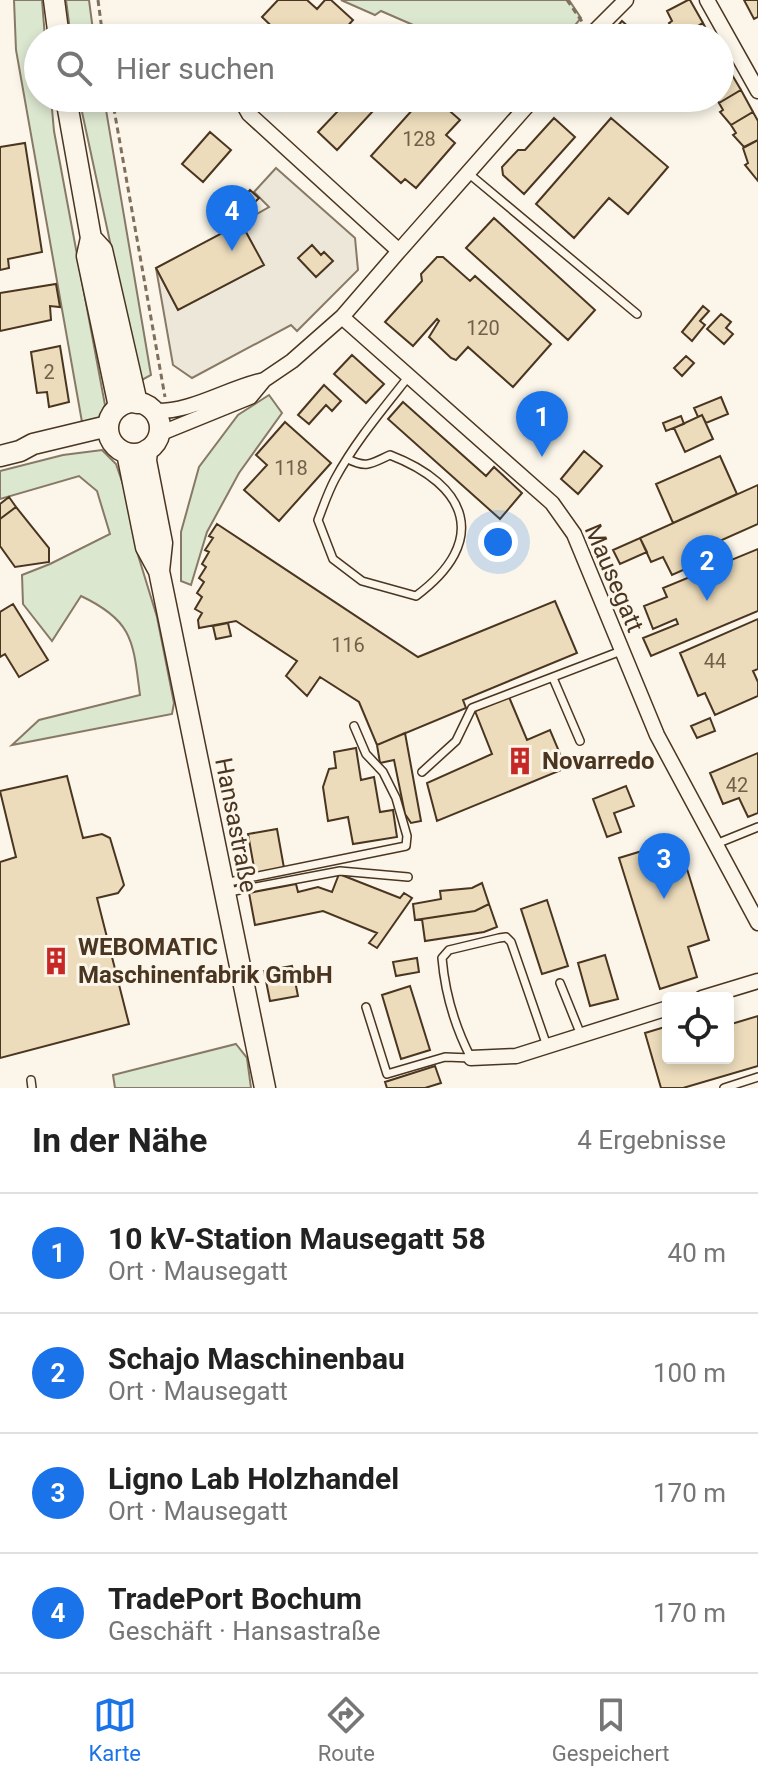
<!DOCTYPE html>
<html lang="de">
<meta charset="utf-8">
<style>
body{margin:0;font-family:Roboto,sans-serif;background:#f6f6f6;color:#222}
.controls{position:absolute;right:24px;bottom:24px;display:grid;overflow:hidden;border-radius:8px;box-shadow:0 4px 12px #0003}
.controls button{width:72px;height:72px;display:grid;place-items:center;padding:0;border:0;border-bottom:2px solid #e0e0e0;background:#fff;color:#222;font:40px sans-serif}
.you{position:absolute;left:498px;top:542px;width:28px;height:28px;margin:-20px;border:6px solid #fff;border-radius:50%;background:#1a73e8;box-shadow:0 0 0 12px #1a73e833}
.badge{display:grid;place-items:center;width:52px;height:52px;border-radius:50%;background:#1a73e8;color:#fff;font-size:26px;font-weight:700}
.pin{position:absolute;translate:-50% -66px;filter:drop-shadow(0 2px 4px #0008)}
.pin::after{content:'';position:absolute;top:42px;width:28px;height:24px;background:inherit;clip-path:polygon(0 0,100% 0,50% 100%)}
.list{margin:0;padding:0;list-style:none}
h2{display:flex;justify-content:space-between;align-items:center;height:104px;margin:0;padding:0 32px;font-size:34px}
h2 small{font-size:26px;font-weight:400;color:#767676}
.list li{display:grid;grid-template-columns:52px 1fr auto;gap:24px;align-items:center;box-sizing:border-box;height:120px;padding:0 32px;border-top:2px solid #e0e0e0}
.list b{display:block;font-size:30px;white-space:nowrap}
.list p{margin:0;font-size:26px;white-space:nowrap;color:#767676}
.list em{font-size:26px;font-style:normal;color:#767676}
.icon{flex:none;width:44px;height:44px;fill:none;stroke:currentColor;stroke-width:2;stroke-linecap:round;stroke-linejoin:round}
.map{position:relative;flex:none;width:758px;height:1088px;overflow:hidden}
.search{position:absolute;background:#fff;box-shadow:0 4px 12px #0003;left:24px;right:24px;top:24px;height:88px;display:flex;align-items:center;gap:20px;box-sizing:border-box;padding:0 28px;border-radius:44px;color:#767676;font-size:30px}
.sheet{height:584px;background:#fff}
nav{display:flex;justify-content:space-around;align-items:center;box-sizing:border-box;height:112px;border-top:2px solid #e0e0e0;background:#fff;font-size:22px;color:#767676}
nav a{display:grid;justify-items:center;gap:4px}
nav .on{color:#1a73e8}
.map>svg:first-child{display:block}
</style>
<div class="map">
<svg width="758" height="1088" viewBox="0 0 758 1088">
<rect width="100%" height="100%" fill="#fbf6e9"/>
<path fill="#dce7d0" stroke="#887966" stroke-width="2" d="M 14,0 L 42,0 L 45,38 L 38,38 L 38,98 L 51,98 L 54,131 L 105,405 L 99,418 L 82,422 L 16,50 Z
M 66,0 L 89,0 L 94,38 L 71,38 Z
M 341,0 L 569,0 L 581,18 L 567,35 L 569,38 L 443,38 L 381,11 L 375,15 Z
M 79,98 L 104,98 L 151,375 L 140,381 Z
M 269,395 L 282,413 L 239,473 L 207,532 L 191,585 L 181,581 L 181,532 L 199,467 L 238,415 Z
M 102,450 L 116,464 L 128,499 L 138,555 L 157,617 L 174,703 L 172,714 L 12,745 L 39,720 L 140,695 C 133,642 134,621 81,596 L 52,641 L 23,604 L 22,575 L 50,564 L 110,534 L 97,491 L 79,476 L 0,499 L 0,471 L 63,455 Z
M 236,1044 L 247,1058 L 251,1088 L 115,1088 L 113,1075 Z"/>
<path fill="#ede7d9" stroke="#887966" stroke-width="2" d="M 276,168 L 355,238 L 358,270 L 297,331 L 291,325 L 192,378 L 173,365 L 156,268 L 178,310 L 263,265 L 241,223 L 269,207 L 254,192 Z"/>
<path fill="#ecdcbc" stroke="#4a3520" stroke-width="2" d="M 278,0 L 307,0 L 317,9 L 325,0 L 331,0 L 353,20 L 337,38 L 284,38 L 262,17 Z
M 688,0 L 690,0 L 703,23 L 681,36 L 677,29 L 674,31 L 669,23 L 672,21 L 667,11 Z
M 744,0 L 758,0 L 758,17 L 754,19 Z
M 622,21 L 641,38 L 607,38 Z
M 703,23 L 711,38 L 682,38 L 681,36 Z
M 728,68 L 741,90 L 719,103 L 716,98 L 720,98 L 720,73 Z
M 741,90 L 753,112 L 731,125 L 720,112 L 723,110 L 719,103 Z
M 323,98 L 385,98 L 337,150 L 318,132 L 337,112 Z
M 423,98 L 435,98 L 460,120 L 446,135 L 455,143 L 416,188 L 405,179 L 401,183 L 371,156 Z
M 753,112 L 758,121 L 758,140 L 744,147 L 733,135 L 736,133 L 731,125 Z
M 554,118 L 575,137 L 524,194 L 503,175 L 502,167 L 518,150 L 525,150 Z
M 611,118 L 668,167 L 628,214 L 609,198 L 574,238 L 536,204 Z
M 210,132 L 231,150 L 203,182 L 182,164 Z
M 758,140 L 758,181 L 745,165 L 748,163 L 743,148 Z
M 25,143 L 42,252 L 8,259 L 9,268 L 0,270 L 0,147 Z
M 250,190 L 259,198 L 239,218 L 231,211 Z
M 494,218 L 595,310 L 568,340 L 466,248 Z
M 241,223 L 264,265 L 178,310 L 156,268 Z
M 312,245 L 321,255 L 324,252 L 333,261 L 316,277 L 298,258 Z
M 437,257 L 443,257 L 470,281 L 475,276 L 551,344 L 513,387 L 468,347 L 456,360 L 451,358 L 429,337 L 439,321 L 437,319 L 413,346 L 385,322 L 422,281 L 421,274 Z
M 56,284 L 60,307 L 50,306 L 51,320 L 0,331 L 0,293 Z
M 703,306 L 709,311 L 700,321 L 705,325 L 692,341 L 682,332 Z
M 721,314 L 731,322 L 726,328 L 733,334 L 724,344 L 707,329 Z
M 60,346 L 69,402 L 49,407 L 47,392 L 37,393 L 31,352 Z
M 352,355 L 384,384 L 366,403 L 334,374 Z
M 686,356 L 694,363 L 682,376 L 674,368 Z
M 324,385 L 341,401 L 332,411 L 326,405 L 309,424 L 298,415 Z
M 721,397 L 728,414 L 706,423 L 702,415 L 698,417 L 694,408 Z
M 403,402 L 486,476 L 494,467 L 522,493 L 500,519 L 388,419 Z
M 702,415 L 713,439 L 685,452 L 674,428 Z
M 681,416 L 684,424 L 666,431 L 663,423 Z
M 285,422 L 331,463 L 279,521 L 244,490 L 267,465 L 256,455 Z
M 584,451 L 602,466 L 578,494 L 561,479 Z
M 720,456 L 737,494 L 673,523 L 656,484 Z
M 758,485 L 758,524 L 706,547 L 710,558 L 672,575 L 663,557 L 651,562 L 640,538 Z
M 9,497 L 16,507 L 0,519 L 0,504 Z
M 16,507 L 49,548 L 49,562 L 15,567 L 0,546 L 0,519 Z
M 217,524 L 418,657 L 555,601 L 577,653 L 463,700 L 466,708 L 377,745 L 359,702 L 320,677 L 307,696 L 286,676 L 297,661 L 236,621 L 199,628 L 198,620 L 202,613 L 195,609 L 202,597 L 197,593 L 204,582 L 199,578 L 206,567 L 202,564 L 209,552 L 205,550 L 213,538 L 209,536 Z
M 640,538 L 647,552 L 620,564 L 613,550 Z
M 758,549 L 758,611 L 651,656 L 643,638 L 678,624 L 676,619 L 653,629 L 644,606 L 667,597 L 663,588 Z
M 13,604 L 48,660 L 19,677 L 5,654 L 0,657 L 0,612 Z
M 758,619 L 758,669 L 753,671 L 758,682 L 758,696 L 715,715 L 705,693 L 698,696 L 680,653 Z
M 228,623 L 231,636 L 216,639 L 213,626 Z
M 509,697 L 527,740 L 550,730 L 566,768 L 437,821 L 427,783 L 492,754 L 475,711 Z
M 710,718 L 715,731 L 697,738 L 691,726 Z
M 405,733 L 421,821 L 411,823 L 405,814 L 394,760 L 380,763 L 377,745 Z
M 356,748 L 361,780 L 374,777 L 380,812 L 393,810 L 397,837 L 353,844 L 348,817 L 328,821 L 323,787 L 329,769 L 336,768 L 334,752 Z
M 758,753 L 758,813 L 748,817 L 739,798 L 723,804 L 710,773 Z
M 67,776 L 83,838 L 102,834 L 110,838 L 124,885 L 118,893 L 97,898 L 129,1024 L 0,1058 L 0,862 L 16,857 L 0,791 Z
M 626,786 L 634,806 L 614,813 L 621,832 L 607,837 L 593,799 Z
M 277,829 L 284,868 L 255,873 L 248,834 Z
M 678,840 L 709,940 L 688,947 L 697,977 L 660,989 L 619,858 Z
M 339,874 L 400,898 L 404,893 L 412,898 L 377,948 L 369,943 L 377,933 L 323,911 L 255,925 L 249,893 L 296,884 L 298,892 L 318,887 L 332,892 Z
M 482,883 L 489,904 L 475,911 L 415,920 L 413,904 L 441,899 L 440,891 L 472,888 Z
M 547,900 L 568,966 L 542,974 L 521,909 Z
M 489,904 L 497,927 L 484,932 L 425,941 L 422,919 L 475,911 Z
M 605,955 L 618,999 L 590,1006 L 578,963 Z
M 417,958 L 419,972 L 396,976 L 393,962 Z
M 292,966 L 298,996 L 270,1001 L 264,971 Z
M 410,986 L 430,1050 L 401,1059 L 382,995 Z
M 758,1016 L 758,1066 L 683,1088 L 661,1088 L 645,1033 L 668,1026 L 668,1058 L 728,1058 L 728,1025 Z
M 435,1066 L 441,1083 L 425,1088 L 387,1088 L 385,1082 Z"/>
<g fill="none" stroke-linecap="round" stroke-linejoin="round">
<defs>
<path id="lane" d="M 468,173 L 637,314
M 348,459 C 367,469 372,463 390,455 C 468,485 490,541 416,596 L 362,581 L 333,559 L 318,520 C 323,507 328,492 335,479 C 355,442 383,409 409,376
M 553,678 L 580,741
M 422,772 L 456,741 L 472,708 L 621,651
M 716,844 L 758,827
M 224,883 L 406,846 L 407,836 L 396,798 L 383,772 L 366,754 L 354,726
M 229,892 L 340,871 L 408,877
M 560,983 L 581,1035
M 366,1007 L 387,1074 L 445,1057 L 471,1058
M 471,1058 C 455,1027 445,993 442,958 L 449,950 L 499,938 L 506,937 L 511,942 L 547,1046
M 31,1080 L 32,1088
M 724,1088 L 758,1077"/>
<path id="street" d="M 707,0 L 758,91
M 588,38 L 626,0
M 399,251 L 534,98
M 342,317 L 552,503 L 574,534 L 657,735 L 758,923
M 153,411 C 191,413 227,388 264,380
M 159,434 L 250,397 L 264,380 L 292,361 L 342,317 L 399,251 L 249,114 L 240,98
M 702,998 L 758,981
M 471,1058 L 516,1056 L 668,1008"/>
<path id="secondary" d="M 54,0 L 59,38
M 66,98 L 91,238 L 87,256 L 119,407
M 91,238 L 102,250 L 137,403
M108 428a26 26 0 1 1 52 0a26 26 0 1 1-52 0Z
M 147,450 L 146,461 L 162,543 L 159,571 L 265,1088
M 127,453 L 146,547 L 159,571
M 0,456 L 20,451 L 33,444 L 108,426"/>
</defs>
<use href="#lane" stroke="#4a3520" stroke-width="10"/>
<use href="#street" stroke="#4a3520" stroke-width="17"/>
<use href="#secondary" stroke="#4a3520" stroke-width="23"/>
<path stroke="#7f6f5c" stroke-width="3" stroke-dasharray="6 4" stroke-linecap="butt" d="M 98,0 L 103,38
M 567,0 L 583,23
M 112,98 L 165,397"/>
<use href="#lane" stroke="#fbf6e9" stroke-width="7"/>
<use href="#street" stroke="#fbf6e9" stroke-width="14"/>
<use href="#secondary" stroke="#fbf6e9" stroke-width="20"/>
</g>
<defs>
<symbol id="building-bare" viewBox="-9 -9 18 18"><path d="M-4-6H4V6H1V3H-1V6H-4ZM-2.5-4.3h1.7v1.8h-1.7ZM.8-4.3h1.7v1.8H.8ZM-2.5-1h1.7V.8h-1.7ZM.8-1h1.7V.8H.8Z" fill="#c62828" stroke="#fbf6e9" stroke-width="2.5" paint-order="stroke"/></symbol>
</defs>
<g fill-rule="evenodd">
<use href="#building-bare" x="500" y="741" width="40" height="40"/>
<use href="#building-bare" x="36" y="941" width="40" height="40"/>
</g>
<g text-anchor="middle" stroke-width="6" stroke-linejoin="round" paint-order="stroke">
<g font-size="20" fill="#725f47">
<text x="419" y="146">128</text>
<text x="483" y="335">120</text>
<text x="49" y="379">2</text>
<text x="291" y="475">118</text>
<text x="348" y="652">116</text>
<text x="715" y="668">44</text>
<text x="737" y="792">42</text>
</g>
<g font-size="24" fill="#4a3520" stroke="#fbf6e9">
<text transform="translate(614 578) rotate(67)" y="8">Mausegatt</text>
<text transform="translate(236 825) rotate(79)" y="8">Hansastraße</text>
</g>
<g font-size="24" font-weight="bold" fill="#4a3520" stroke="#fbf6e9" text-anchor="start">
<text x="542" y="769">Novarredo</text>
<text x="78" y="955">WEBOMATIC<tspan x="78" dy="28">Maschinenfabrik GmbH</tspan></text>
</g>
</g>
</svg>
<div class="controls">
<button><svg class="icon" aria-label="locate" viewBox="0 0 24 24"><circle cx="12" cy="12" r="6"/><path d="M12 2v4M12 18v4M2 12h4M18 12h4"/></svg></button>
</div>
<div class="you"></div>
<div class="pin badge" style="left:542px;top:457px">1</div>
<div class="pin badge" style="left:707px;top:601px">2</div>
<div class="pin badge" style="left:664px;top:899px">3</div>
<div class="pin badge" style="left:232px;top:251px">4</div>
<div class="search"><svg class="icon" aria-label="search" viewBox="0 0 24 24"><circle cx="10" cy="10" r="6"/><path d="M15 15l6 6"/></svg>Hier suchen</div>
</div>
<section class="sheet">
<h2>In der Nähe<small>4 Ergebnisse</small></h2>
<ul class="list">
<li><span class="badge">1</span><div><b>10 kV-Station Mausegatt 58</b><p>Ort · Mausegatt</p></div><em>40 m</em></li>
<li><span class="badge">2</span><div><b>Schajo Maschinenbau</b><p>Ort · Mausegatt</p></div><em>100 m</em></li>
<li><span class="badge">3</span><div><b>Ligno Lab Holzhandel</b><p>Ort · Mausegatt</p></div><em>170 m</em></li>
<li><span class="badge">4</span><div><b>TradePort Bochum</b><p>Geschäft · Hansastraße</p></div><em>170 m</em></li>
</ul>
</section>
<nav>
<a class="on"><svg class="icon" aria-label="map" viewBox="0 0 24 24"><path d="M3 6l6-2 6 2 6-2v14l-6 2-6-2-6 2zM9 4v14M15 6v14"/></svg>Karte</a>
<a><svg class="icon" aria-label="directions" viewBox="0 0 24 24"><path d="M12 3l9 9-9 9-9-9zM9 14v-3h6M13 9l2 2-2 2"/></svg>Route</a>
<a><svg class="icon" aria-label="saved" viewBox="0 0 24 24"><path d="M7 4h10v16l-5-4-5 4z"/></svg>Gespeichert</a>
</nav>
